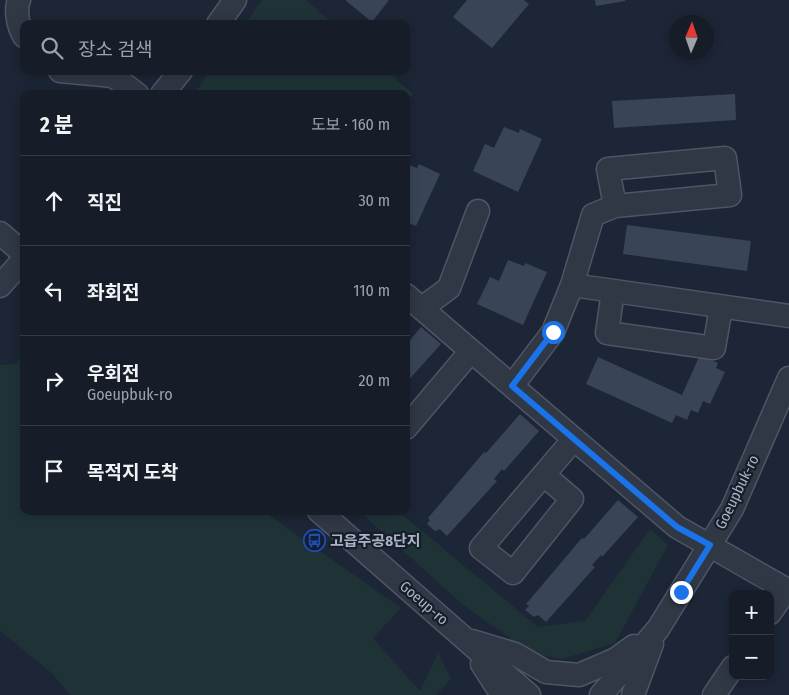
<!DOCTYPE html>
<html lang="ko">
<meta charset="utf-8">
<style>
body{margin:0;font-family:"Fira Sans Condensed","Noto Sans KR",sans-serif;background:#1f2530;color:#f1f3f6}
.controls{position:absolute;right:15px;bottom:15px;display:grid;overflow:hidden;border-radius:10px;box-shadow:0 2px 12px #0003}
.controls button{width:45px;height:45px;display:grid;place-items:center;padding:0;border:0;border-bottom:1px solid #353a45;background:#161c28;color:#f1f3f6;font:25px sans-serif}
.compass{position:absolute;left:669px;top:15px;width:45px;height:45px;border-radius:50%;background:#161c28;box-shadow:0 2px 12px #0003;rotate:2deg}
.stop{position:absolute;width:15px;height:15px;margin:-11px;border:4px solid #1a73e8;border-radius:50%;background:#fff}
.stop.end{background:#1a73e8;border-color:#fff;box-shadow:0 1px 5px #0008}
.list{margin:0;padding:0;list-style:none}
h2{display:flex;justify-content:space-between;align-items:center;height:65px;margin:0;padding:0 20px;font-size:21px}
h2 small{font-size:16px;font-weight:400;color:#9ea1a8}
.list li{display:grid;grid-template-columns:32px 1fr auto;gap:15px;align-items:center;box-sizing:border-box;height:90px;padding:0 20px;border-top:1px solid #353a45}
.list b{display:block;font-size:19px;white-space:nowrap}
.list p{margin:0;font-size:16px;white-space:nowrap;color:#9ea1a8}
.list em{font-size:16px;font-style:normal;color:#9ea1a8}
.icon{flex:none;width:28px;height:28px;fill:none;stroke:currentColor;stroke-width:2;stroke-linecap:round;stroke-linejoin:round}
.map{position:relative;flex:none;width:789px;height:695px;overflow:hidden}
.search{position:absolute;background:#161c28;box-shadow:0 2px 12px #0003;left:20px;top:20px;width:390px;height:55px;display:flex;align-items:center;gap:12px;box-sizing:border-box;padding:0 18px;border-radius:10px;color:#9ea1a8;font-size:19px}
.panel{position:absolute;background:#161c28;box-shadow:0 2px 12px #0003;left:20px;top:90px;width:390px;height:425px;border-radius:10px}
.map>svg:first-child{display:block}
</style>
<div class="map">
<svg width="789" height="695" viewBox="0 0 789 695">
<rect width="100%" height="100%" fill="#1d2636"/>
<path fill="#1f3337" d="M 262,0 L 306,0 L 333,24 L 245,24 Z
M 210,71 L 387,71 L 413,94 L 406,102 L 406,94 L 202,94 L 197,90 Z
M 24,353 L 24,511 L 263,511 L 401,608 L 373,638 L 420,691 L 438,653 L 451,679 L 436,695 L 70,695 L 53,674 L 0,631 L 0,365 L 16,364 Z
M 359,511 L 398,511 L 538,627 L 585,621 L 650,529 L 668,545 L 615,643 L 562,659 L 531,653 L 462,604 Z"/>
<path fill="#394457" d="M 345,0 L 389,0 L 372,22 Z
M 467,0 L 524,0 L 529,4 L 492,48 L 453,17 Z
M 595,0 L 625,0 L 625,1 L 596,6 Z
M 735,94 L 736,120 L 614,128 L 612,101 Z
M 504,127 L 519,133 L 520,129 L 542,139 L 518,192 L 473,171 L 485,144 L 494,148 Z
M 406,164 L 417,168 L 419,164 L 440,174 L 416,226 L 406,222 Z
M 627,225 L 751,241 L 747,271 L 623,254 Z
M 508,260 L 524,266 L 525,263 L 547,272 L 523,325 L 477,304 L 490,277 L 499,281 Z
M 421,327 L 441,344 L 406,383 L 406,345 Z
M 598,357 L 682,395 L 699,357 L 704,359 L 705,357 L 718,363 L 716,368 L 725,372 L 710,404 L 703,401 L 698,413 L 691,410 L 687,420 L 676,415 L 672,423 L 586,384 Z
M 520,414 L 539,431 L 504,471 L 502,469 L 494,479 L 497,481 L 447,536 L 440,529 L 435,531 L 427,524 L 430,520 L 428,518 L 484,452 L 486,453 Z
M 618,500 L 638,517 L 602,557 L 601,555 L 592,565 L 595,567 L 546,622 L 538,615 L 534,617 L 525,610 L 529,606 L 526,604 L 582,538 L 584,539 Z"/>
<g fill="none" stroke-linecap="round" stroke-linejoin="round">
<defs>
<path id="minor" d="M 19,0 C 15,9 18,27 24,36
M 218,24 L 235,0
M 60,71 L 113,76 L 137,94
M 162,94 L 181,71
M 615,206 L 608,169 L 725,158 L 730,195 L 615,206 L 593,215 L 572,285 L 789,316
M 0,233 L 24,254
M 0,286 L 24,259
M 613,291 L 607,333 L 714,348 L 721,307
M 406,295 L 512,386 L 553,332 L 572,285
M 422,308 L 449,288 L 478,211
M 512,386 L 677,527 L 789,591
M 406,428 L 471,351
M 544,475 L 572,499 L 513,573 L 481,548 L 574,439
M 319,511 L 529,695
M 770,613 L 787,589
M 472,641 L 515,654 L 546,672 L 579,675 L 616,659 L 634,646
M 482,664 L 502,695
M 601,695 L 658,629 L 732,509 L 789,378
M 633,695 L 652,644
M 714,695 L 733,667"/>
</defs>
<use href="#minor" stroke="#4e5565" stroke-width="25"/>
<use href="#minor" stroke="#303846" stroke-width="22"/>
</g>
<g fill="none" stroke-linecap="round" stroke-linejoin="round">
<path stroke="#1a73e8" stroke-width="6" d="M 553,332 L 512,386 L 677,527 L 710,545 L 681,592"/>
</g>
<defs>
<symbol id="bus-ring" viewBox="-11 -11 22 22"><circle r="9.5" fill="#161d2b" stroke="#1a4fb4" stroke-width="1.5"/><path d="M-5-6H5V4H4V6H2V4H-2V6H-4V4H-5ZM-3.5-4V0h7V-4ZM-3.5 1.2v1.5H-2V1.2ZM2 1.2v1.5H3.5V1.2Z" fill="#1a4fb4"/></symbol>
</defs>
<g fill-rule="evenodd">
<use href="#bus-ring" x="302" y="528" width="25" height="25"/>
</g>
<g text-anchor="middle" stroke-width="4.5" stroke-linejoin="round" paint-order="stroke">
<g font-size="15" fill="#aab2c4" stroke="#161d2b">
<text transform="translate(737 492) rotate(-64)" y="5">Goeupbuk-ro</text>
<text transform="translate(424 603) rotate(41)" y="5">Goeup-ro</text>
</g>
<g font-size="15" font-weight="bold" fill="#aab2c4" stroke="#161d2b" text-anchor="start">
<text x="330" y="546">고읍주공8단지</text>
</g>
</g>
</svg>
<div class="controls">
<button>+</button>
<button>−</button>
</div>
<svg class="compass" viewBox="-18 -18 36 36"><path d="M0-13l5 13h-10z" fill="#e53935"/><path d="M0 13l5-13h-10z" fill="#9ea1a8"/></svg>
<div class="stop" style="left:553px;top:332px"></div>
<div class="stop end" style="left:681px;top:592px"></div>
<div class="search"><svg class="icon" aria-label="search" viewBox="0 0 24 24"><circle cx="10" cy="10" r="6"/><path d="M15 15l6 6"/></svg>장소 검색</div>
<section class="panel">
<h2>2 분<small>도보 · 160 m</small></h2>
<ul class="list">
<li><svg class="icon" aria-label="ahead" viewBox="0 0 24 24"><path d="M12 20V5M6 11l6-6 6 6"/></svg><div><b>직진</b></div><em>30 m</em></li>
<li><svg class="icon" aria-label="left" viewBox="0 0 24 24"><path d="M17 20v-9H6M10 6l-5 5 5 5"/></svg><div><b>좌회전</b></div><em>110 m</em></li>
<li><svg class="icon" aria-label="right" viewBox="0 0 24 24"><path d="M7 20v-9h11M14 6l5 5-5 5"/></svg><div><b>우회전</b><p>Goeupbuk-ro</p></div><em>20 m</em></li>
<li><svg class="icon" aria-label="arrive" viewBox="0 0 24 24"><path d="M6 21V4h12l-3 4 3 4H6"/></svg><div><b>목적지 도착</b></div></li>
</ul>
</section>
</div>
